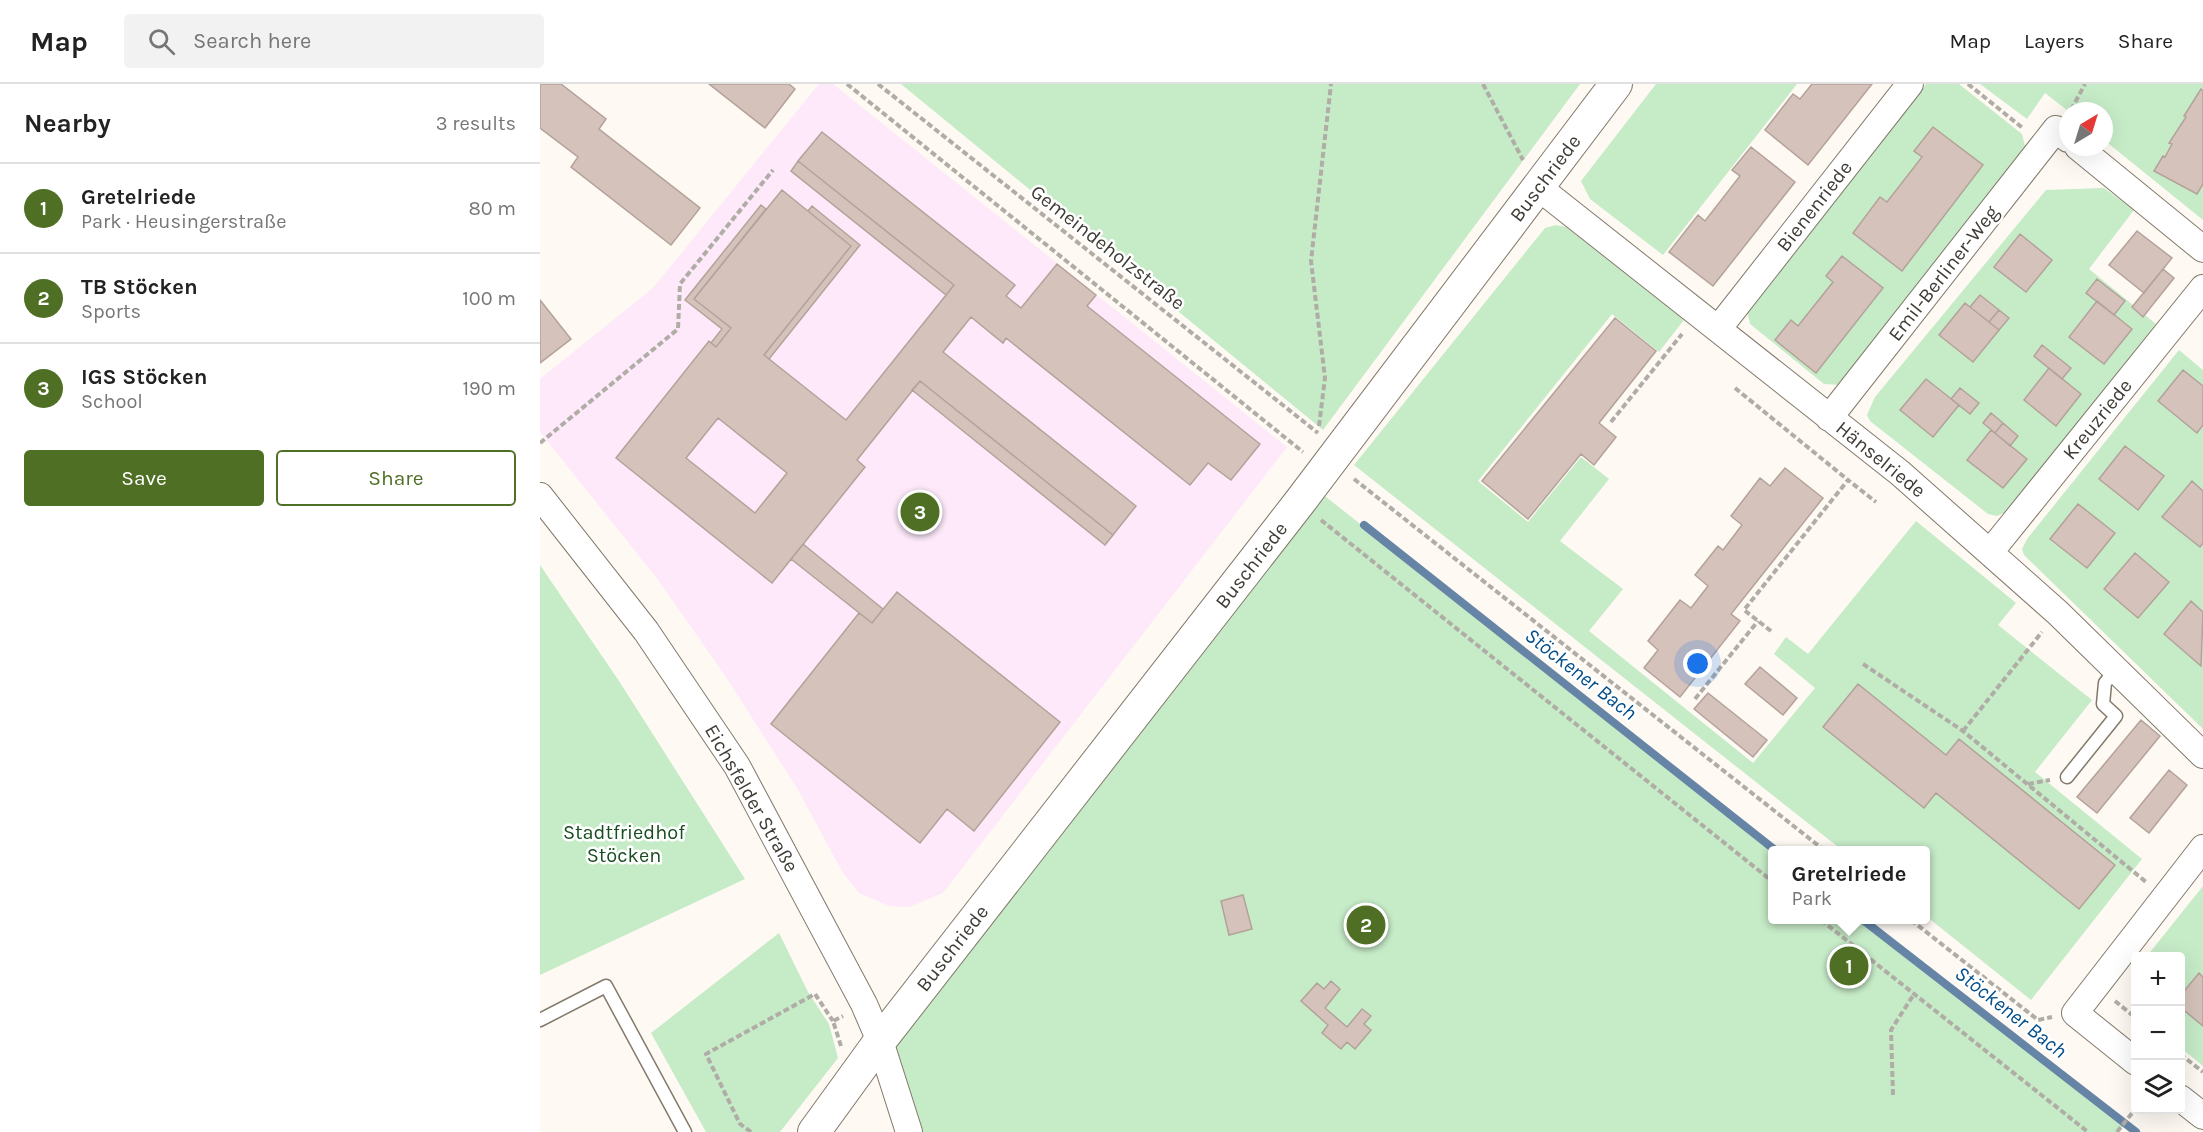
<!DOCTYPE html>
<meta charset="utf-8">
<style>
body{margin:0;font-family:Karla,sans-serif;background:#f2f2f2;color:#222}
.controls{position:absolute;right:18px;bottom:18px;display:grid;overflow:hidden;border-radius:6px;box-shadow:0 6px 24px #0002}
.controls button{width:54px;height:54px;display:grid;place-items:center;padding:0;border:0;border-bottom:2px solid #e0e0e0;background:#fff;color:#222;font:30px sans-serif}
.compass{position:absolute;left:1519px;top:18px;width:54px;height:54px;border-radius:50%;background:#fff;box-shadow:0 6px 24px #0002;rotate:38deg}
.you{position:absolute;left:1158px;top:580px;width:21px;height:21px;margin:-15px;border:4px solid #fff;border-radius:50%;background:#1a73e8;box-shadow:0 0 0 9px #1a73e833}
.badge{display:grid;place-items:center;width:39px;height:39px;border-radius:50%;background:#4f6f25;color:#fff;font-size:20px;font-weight:700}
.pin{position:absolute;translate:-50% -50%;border:3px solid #fff;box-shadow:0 2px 6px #0006}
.popup{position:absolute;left:1228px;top:762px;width:162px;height:78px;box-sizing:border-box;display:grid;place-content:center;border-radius:6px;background:#fff;filter:drop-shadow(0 2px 4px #0005);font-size:20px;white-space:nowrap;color:#767676}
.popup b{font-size:22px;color:#222}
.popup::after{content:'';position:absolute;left:50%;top:100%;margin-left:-12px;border:12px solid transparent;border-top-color:#fff}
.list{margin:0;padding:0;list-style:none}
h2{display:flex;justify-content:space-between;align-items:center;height:78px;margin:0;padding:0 24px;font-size:26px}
h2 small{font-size:20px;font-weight:400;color:#767676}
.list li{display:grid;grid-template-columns:39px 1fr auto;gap:18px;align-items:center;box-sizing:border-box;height:90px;padding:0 24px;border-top:2px solid #e0e0e0}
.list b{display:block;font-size:22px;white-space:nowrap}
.list p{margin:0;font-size:20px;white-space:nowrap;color:#767676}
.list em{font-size:20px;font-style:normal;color:#767676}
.actions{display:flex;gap:12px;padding:18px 24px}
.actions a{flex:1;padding:14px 0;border:2px solid #4f6f25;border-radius:6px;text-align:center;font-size:21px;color:#4f6f25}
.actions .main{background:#4f6f25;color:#fff}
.icon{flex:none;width:33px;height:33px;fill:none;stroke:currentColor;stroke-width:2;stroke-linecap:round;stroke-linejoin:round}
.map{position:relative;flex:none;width:1663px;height:1048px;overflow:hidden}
header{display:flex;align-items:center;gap:36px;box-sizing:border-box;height:84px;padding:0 30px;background:#fff;border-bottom:2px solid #e0e0e0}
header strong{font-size:28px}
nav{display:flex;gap:33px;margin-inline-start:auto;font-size:21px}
.search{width:420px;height:54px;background:#f2f2f2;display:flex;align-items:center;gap:15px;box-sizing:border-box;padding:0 21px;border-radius:6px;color:#767676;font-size:22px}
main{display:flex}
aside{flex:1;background:#fff}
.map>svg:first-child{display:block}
</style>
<header>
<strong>Map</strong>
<div class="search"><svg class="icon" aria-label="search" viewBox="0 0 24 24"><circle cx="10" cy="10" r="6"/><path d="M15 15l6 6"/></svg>Search here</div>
<nav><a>Map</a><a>Layers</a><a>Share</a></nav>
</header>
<main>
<aside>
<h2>Nearby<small>3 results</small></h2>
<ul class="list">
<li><span class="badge">1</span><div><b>Gretelriede</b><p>Park · Heusingerstraße</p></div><em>80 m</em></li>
<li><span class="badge">2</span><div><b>TB Stöcken</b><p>Sports</p></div><em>100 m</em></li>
<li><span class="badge">3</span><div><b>IGS Stöcken</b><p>School</p></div><em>190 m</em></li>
</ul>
<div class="actions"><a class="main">Save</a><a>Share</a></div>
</aside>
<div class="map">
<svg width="1663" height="1048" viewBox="0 0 1663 1048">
<rect width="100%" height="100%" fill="#fef9f3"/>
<path fill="#fde9f9" d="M 279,0 L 293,0 L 747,363 L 403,809 L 369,823 L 349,822 L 319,809 L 303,789 L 257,704 L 186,593 L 116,493 L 0,348 L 0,295 L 113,204 Z"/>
<path fill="#c6ebc7" d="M 361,0 L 1040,0 L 783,346 Z
M 1116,0 L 1257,0 L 1123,171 L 1050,115 L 1041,97 Z
M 1386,0 L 1419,0 L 1482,50 L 1486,66 L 1301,301 L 1284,300 L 1210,240 L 1207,227 Z
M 1440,0 L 1663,0 L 1663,136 L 1564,56 L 1564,27 L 1528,27 L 1505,9 L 1487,35 Z
M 1564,104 L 1594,126 L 1549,185 L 1616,240 L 1466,428 L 1457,432 L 1448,430 L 1330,337 L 1327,331 L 1335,313 L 1506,106 Z
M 1016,141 L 1026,143 L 1144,236 L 1119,268 L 1072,230 L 938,397 L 988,438 L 1041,373 L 1069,395 L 1020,457 L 1083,505 L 1049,547 L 1213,679 L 1275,604 L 1234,570 L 1246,553 L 1268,570 L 1376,437 L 1476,519 L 1458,541 L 1552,616 L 1495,688 L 1602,775 L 1491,916 L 1386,832 L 1386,766 L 1302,766 L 814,381 L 1005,144 Z
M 1639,266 L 1663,286 L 1663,645 L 1484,471 L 1482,465 L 1487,455 Z
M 772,402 L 1235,766 L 1232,766 L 1232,836 L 1323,836 L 1585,1040 L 1578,1048 L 369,1048 L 340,957 Z
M 0,481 L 79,597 L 205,795 L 0,891 Z
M 1663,802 L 1663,982 L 1641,964 L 1640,872 L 1607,872 Z
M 239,849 L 268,908 L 289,940 L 298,974 L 240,1048 L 166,1048 L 111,949 Z"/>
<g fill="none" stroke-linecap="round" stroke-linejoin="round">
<path stroke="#6685a6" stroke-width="8" d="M 824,441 L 1235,766
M 1323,836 L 1596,1048"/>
</g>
<path fill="#d5c3bb" stroke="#b3a29a" stroke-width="1.5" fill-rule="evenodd" d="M 0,0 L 21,0 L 66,35 L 59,45 L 160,124 L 131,161 L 31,83 L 38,73 L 0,44 Z
M 169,0 L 249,0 L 255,5 L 225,44 Z
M 1272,0 L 1332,0 L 1268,81 L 1225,46 L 1253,10 L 1260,15 Z
M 1661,5 L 1663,7 L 1663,100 L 1657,110 L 1614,87 L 1623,72 L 1625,73 L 1632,60 L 1629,59 L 1646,33 L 1644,32 Z
M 1393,43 L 1443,81 L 1362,187 L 1313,149 L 1340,113 L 1347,118 L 1382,73 L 1374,67 Z
M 282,48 L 475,201 L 466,212 L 481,224 L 517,180 L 556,211 L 547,222 L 720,360 L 691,396 L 668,379 L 650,401 L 466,254 L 463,259 L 431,233 L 403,268 L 596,422 L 573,451 L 380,297 L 317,376 L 325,383 L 232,499 L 76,374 L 169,257 L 176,263 L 191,244 L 154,215 L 242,106 L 311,162 L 224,271 L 306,336 L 414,201 L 258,77 ZM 178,334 L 247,389 L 215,429 L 146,374 Z
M 1211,63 L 1255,98 L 1173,202 L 1129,168 L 1158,131 L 1165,137 L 1200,92 L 1192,86 Z
M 258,77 L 414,201 L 406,211 L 251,87 Z
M 221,121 L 226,125 L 154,215 L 191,244 L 176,263 L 171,259 L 182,245 L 145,216 Z
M 272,122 L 320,161 L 229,275 L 224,271 L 311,162 L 268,127 Z
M 1597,147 L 1632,174 L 1604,209 L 1569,181 Z
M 1480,150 L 1512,176 L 1486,208 L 1454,183 Z
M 1302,172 L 1343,204 L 1276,289 L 1235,256 L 1251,236 L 1258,242 L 1293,198 L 1286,192 Z
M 1623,185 L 1634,194 L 1603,233 L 1592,223 Z
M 1557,195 L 1585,217 L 1574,231 L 1546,209 Z
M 1440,211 L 1459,226 L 1449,238 L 1430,223 Z
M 0,216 L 31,255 L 0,279 Z
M 1557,217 L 1592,245 L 1564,280 L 1529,253 Z
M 1425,219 L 1459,246 L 1433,278 L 1399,251 Z
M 1459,226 L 1469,234 L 1459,246 L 1449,238 Z
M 1075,234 L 1116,267 L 1059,339 L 1076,353 L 1054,381 L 1041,370 L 988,435 L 942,397 Z
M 1502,261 L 1531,284 L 1522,295 L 1494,272 Z
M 1509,284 L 1541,310 L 1516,342 L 1484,316 Z
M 1643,286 L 1663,302 L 1663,341 L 1657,349 L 1618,317 Z
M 1386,295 L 1419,321 L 1393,353 L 1360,326 Z
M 380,297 L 573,451 L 565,461 L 372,306 Z
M 1420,304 L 1439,319 L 1430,330 L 1411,315 Z
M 1451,329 L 1463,339 L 1455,349 L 1443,339 Z
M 1463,339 L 1478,352 L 1470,362 L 1455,349 Z
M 1451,346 L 1487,375 L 1463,404 L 1427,376 Z
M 1585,362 L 1624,392 L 1598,426 L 1559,395 Z
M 1245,384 L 1283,414 L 1191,530 L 1200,537 L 1140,613 L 1104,584 L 1118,566 L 1108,557 L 1140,516 L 1151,524 L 1168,502 L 1155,491 L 1178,462 L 1183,466 L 1202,441 L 1191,432 L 1220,394 L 1230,402 Z
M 1652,397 L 1663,407 L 1663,459 L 1660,463 L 1622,433 Z
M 1538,420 L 1575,449 L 1547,484 L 1510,455 Z
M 263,460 L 343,525 L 332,539 L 251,475 Z
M 1595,469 L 1629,498 L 1598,534 L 1564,505 Z
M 357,508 L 520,638 L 434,747 L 407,725 L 380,759 L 231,640 L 319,529 L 332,539 Z
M 1651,517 L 1663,528 L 1661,582 L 1624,550 Z
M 1220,583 L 1257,614 L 1243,631 L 1205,600 Z
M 1318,600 L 1406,671 L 1419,655 L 1575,781 L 1539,825 L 1396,709 L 1384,724 L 1283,643 Z
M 1168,609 L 1227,656 L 1213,673 L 1154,625 Z
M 1601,636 L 1620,652 L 1557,729 L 1537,713 Z
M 1629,686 L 1647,701 L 1609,749 L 1590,734 Z
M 703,811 L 712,845 L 689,851 L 681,817 Z
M 1659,889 L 1663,893 L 1663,942 L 1640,923 L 1640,912 Z
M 791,897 L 800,905 L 785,924 L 807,943 L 822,925 L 831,932 L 824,940 L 831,946 L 815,965 L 807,958 L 801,965 L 782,949 L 788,941 L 761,917 L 777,899 L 784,905 Z"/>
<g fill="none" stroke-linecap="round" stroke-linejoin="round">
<defs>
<path id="service" d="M 1527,693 L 1576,632 L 1563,620 L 1565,599 L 1576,585
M 0,936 L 66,902 L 145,1048"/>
<path id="minor" d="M 1538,63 L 1663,165
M 998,103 L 1360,389 L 1518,529 L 1663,671
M 1178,245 L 1370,0
M 1289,334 L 1516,45 L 1528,55
M 0,412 L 106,547 L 197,682 L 324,920 L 340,957 L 369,1048
M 1451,467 L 1663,204
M 1596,978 L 1535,929 L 1663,764
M 1640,1014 L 1663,1032"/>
<path id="tertiary" d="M 274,1048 L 340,957 L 759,419 L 1076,0"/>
</defs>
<use href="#service" stroke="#83796b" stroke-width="15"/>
<use href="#minor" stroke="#83796b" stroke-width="28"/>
<use href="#tertiary" stroke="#83796b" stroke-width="34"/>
<path stroke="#b0aca6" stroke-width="4" stroke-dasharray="6 3" stroke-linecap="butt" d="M 307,0 L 763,368
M 338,0 L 778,349
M 943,0 L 983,76
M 1428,0 L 1484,45
M 1531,26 L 1545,0
M 1195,304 L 1308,396
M 1071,338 L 1142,250
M 779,342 L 785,294 L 771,177 L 791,0
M 0,359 L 138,245 L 140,200 L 233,86
M 814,395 L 1284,766
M 781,436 L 1232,797
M 1231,547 L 1204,526 L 1308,396 L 1336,418
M 1323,580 L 1423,647 L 1606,798
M 1155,615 L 1218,537
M 1423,647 L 1502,548
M 1488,700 L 1510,696
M 1281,836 L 1548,1048
M 1371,836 L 1498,936 L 1512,933
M 1575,917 L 1596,934
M 301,962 L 293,937 L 303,932
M 1640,970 L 1663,988
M 1353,1011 L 1351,946 L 1374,910
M 211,1048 L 200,1040 L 166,970 L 275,910 L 293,937
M 1577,1048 L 1596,1024"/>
<use href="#service" stroke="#fff" stroke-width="12"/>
<use href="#minor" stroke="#fff" stroke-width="26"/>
<use href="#tertiary" stroke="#fff" stroke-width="32"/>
</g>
<g text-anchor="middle" stroke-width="5" stroke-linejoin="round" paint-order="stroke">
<g font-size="20" fill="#3f3b35" stroke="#fff">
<text transform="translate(1005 94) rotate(-53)" y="7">Buschriede</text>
<text transform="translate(1274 122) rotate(-52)" y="7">Bienenriede</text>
<text transform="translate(568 163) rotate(38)" y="7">Gemeindeholzstraße</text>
<text transform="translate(1403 189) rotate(-52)" y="7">Emil-Berliner-Weg</text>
<text transform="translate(1557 335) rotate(-51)" y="7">Kreuzriede</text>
<text transform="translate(1341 375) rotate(39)" y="7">Hänselriede</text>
<text transform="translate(711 481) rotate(-52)" y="7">Buschriede</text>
<text transform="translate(212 714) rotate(60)" y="7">Eichsfelder Straße</text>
<text transform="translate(412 864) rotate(-52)" y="7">Buschriede</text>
</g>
<g font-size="20" fill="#174d1f" stroke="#fff">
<text x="84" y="755">Stadtfriedhof<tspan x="84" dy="23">Stöcken</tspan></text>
</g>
<g font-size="21" font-style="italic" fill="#044e8a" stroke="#fff">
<text transform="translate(1041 590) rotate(38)" y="7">Stöckener Bach</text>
<text transform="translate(1471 928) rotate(38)" y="7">Stöckener Bach</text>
</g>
</g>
</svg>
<div class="controls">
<button>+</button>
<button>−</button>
<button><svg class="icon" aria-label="layers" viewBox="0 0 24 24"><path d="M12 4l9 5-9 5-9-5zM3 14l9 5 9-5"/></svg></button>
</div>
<svg class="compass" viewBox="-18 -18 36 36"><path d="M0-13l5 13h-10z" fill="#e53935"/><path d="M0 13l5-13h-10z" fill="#767676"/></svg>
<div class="you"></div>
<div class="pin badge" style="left:1309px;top:882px">1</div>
<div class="popup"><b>Gretelriede</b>Park</div>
<div class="pin badge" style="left:826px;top:841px">2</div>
<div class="pin badge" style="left:380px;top:428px">3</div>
</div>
</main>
